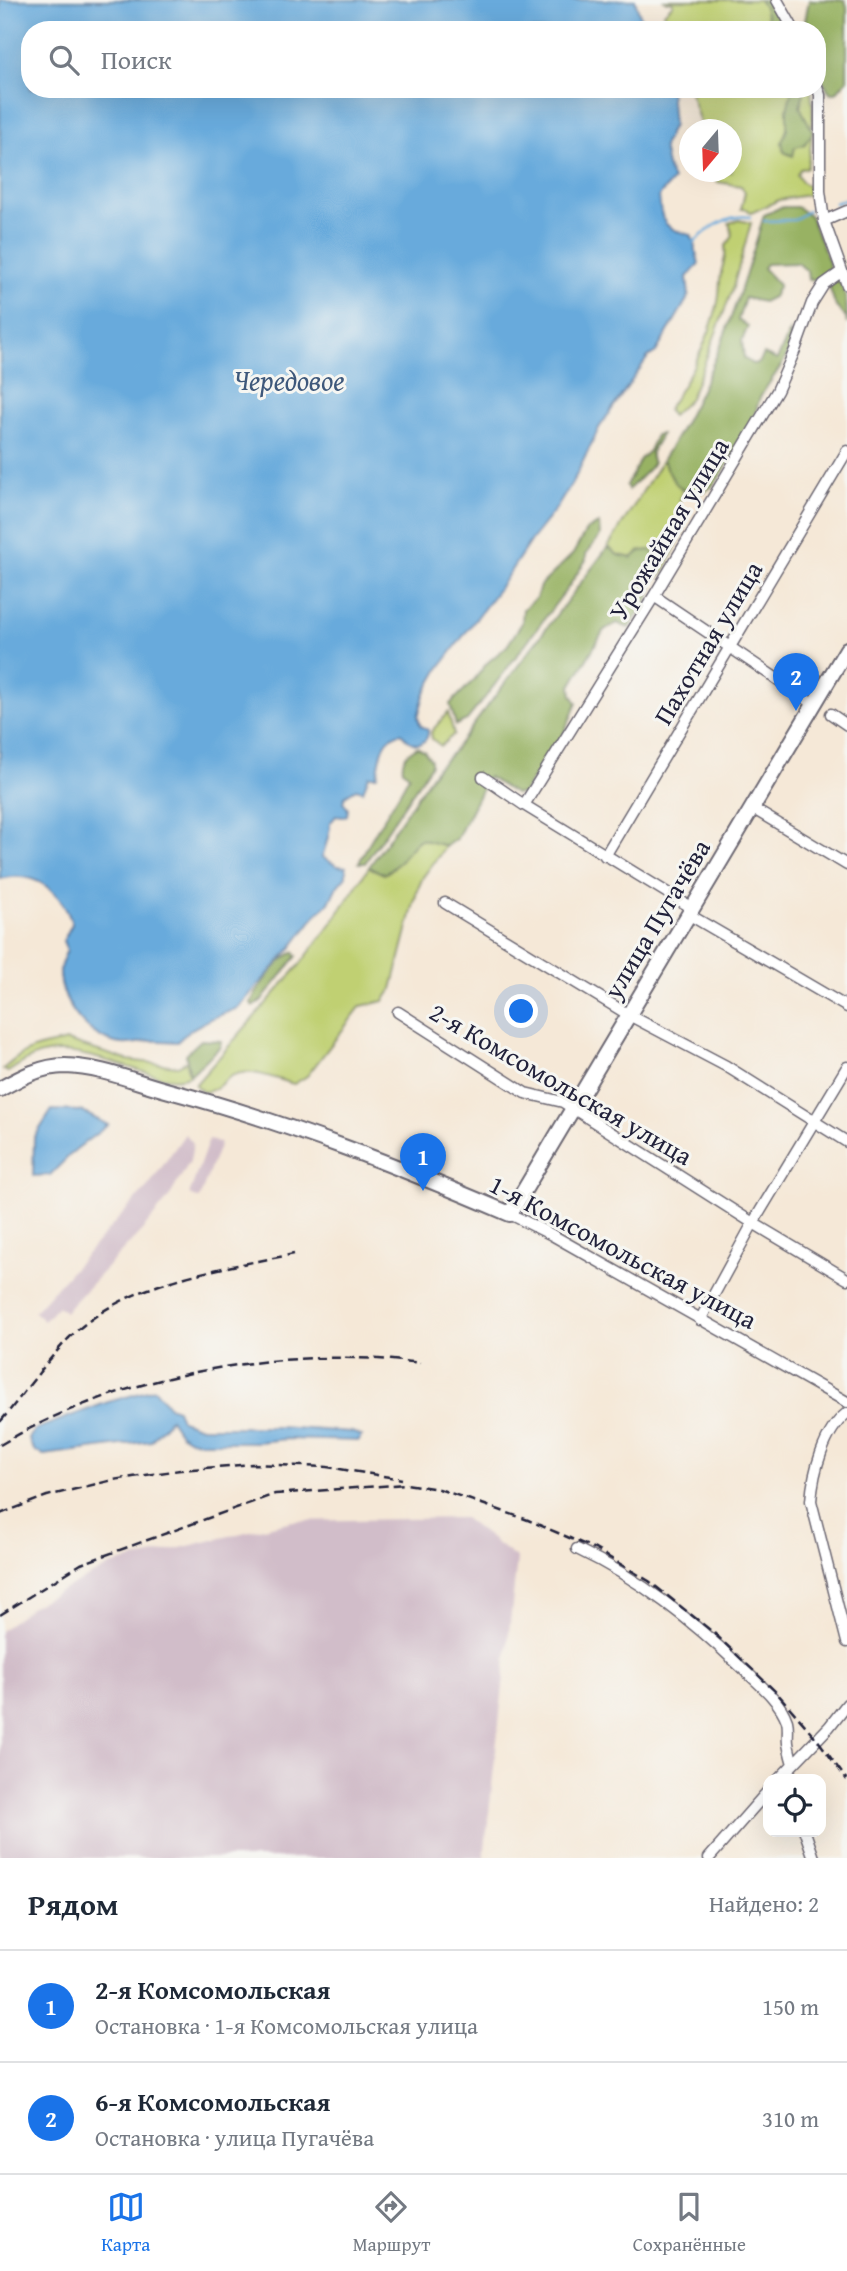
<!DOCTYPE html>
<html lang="ru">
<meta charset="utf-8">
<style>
body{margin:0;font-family:"Gentium Book Plus",serif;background:#f6f6f7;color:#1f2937}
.controls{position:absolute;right:21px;bottom:21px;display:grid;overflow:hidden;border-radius:14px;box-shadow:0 7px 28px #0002}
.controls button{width:63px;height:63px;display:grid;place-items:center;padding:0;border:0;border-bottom:2px solid #e0e1e3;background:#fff;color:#1f2937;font:35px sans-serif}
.compass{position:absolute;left:679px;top:119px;width:63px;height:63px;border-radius:50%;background:#fff;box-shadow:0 7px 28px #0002;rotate:199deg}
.you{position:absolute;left:522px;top:1012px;width:24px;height:24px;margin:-18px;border:5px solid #fff;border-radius:50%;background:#1a73e8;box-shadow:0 0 0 10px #1a73e833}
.badge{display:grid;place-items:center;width:46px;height:46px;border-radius:50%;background:#1a73e8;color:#fff;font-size:23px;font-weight:700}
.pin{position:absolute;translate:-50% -58px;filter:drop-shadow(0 2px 4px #0008)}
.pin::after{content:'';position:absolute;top:37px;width:24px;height:21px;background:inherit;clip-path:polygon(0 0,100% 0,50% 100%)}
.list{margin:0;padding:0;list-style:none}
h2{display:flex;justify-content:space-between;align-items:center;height:91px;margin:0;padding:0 28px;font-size:30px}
h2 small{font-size:23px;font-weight:400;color:#747a83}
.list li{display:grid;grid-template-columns:46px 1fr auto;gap:21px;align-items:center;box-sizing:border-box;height:112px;padding:0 28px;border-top:2px solid #e0e1e3}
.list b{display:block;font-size:26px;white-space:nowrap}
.list p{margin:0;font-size:23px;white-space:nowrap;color:#747a83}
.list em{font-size:23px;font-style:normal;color:#747a83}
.icon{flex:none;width:38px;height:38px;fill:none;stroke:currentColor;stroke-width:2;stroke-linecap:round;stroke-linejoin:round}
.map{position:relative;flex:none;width:847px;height:1858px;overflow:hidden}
.search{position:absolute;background:#fff;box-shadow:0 7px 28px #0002;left:21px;right:21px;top:21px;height:77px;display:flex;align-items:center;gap:18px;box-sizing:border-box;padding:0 24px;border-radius:28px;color:#747a83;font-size:26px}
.sheet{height:315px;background:#fff}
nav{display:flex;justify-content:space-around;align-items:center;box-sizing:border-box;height:98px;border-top:2px solid #e0e1e3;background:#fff;font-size:19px;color:#747a83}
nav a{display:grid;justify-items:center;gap:4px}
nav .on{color:#1a73e8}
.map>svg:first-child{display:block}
</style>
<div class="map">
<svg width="847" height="1858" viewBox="0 0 847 1858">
<rect width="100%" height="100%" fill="#f6f6f2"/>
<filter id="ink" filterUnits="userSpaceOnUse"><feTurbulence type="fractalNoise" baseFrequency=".0143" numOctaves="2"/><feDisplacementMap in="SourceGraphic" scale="14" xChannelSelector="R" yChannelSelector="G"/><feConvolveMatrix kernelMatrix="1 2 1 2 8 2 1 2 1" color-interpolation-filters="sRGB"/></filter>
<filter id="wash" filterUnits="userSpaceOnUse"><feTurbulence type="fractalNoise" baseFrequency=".00686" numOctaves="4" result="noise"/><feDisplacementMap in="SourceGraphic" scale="28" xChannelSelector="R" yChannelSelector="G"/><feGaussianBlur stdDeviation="1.57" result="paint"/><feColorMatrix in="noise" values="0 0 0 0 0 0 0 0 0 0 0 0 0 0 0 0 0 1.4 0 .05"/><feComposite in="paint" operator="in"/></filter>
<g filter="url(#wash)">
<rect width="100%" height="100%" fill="#f5e8d7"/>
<path fill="#d1bdc9" d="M 185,1134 L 193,1143 L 190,1161 L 168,1199 L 144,1228 L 65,1312 L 58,1306 L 44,1321 L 34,1312 L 149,1185 Z
M 209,1139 L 220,1143 L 199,1199 L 189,1195 Z
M 464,1518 L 517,1559 L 484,1858 L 0,1858 L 0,1631 L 32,1606 L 114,1564 L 292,1521 Z"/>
<path fill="#c0d072" stroke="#717956" stroke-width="2" d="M 664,0 L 770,0 L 786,30 L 669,30 L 664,13 L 673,4 L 672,1 L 666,2 Z
M 689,89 L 811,89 C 814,114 812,143 807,168 L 800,169 L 797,175 L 802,182 L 814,189 L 812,194 L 779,200 L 751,213 L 747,209 L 741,209 L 745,192 L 741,186 L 718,182 L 709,176 L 709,172 L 732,172 L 732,130 L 702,129 Z
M 739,220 L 751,223 L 732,291 L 701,372 L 690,398 L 672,416 L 667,410 C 688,379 708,343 717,306 C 720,296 719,284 721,273 C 723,263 727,257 725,247 L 733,236 L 729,223 Z
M 663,459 L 666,468 L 682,490 L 679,507 L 683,516 L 684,528 L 665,570 L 658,578 L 654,577 L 658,560 L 640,551 L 632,558 L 618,555 L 608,547 Z
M 448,712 L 454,734 L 441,746 L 432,739 L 431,732 Z
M 420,839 L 446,846 L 423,877 L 417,891 L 392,989 L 384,1001 L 361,1006 L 307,1076 L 294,1084 C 273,1079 246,1064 227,1079 C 218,1086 216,1091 203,1092 L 195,1085 L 298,967 L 331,924 L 369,867 L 384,874 C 399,867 407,849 420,839 Z
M 67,1041 L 127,1060 L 178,1066 L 188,1060 L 187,1068 L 190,1075 C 177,1082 162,1077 148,1073 C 119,1065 77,1048 47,1053 C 33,1055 20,1064 8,1072 L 3,1069 C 29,1046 36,1048 67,1041 Z"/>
<path fill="#98b264" stroke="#5d6a50" stroke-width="2" d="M 759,0 L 770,0 L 786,30 L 770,30 L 764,7 Z
M 809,0 L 845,0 L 847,7 L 847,80 L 836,93 L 831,93 L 828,90 L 817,69 L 817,30 L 807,30 L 805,21 Z
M 792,89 L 805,89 L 800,107 L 813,132 L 804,145 L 795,147 L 793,156 L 784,152 L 782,142 L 787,129 L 787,110 Z
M 781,207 L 797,207 L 810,216 L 829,262 L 829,271 L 825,278 L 808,280 L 807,271 L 798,263 L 766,264 L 763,268 L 779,285 L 773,297 L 763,302 L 745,298 L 738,320 L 748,326 L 742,341 L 744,358 L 752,364 L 759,363 L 764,354 L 777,360 L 790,331 C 796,356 770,377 760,398 C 757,405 756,413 753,419 C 747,433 720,480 710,488 C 702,494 692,494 684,490 C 675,486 666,469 663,459 C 711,385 739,300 764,215 Z
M 837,278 C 847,291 847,307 847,324 L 846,317 L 836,307 L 829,286 Z
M 661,434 C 658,444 646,452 653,463 L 651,467 L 628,490 L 626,485 L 635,470 L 640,459 L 649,451 L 656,435 Z
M 599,524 L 600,536 L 586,554 L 586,560 L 569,586 L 484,699 L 467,720 L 456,725 L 450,704 L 474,680 L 487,663 L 507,646 L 522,623 L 523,609 L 536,598 L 540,586 L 573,554 L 587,529 Z
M 608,547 L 618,555 L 632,558 L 640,551 L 651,550 L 658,560 L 649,597 L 629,628 L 617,623 L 604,630 L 571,686 L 572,695 L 577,703 L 563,735 L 522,794 L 515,794 L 488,777 L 457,838 L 446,846 L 420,839 C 407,849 399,867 384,874 L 369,867 L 436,769 L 452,753 Z
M 417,747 L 424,751 L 431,760 L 431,765 L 365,863 L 359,863 C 373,831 395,805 409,775 L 403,770 C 401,758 407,753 417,747 Z
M 294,952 L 297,956 L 292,962 L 262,1000 L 253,1007 L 251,1003 C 259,986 276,961 294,952 Z
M 201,1040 L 221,1041 L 220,1047 L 190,1075 L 186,1054 Z"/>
<path fill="#68aadc" stroke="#45668c" stroke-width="2" d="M 0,0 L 635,0 L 645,30 L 30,30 L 30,89 L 670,89 L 673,125 L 663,147 L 667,166 L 673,180 L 659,196 C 661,223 664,229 691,235 L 694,242 L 699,264 L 687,277 L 689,296 L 656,352 L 648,357 L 599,428 L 575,478 L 558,506 L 531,540 L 500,587 L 440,667 L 424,695 L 418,717 L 420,725 L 428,730 C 429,741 419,748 409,741 C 406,739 404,735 401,733 C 381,737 381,759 377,776 L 369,776 L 363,791 L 356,789 L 345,796 L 343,802 L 348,809 L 347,815 L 343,817 L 336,816 L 330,823 C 330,835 326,845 322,857 L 338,866 L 346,867 L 346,876 L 336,888 L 329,903 L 317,914 L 291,948 L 238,1008 L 210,1019 L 190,1030 L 177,1042 C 168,1042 158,1040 149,1041 C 140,1042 132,1045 122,1044 C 90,1041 59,1003 60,971 C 60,964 64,957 67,950 L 63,941 L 72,924 C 62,891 35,870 0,879 Z
M 52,1110 L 81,1111 L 108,1125 L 75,1150 L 50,1175 L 33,1176 L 34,1138 Z
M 155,1389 L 168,1406 L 177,1409 L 181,1420 L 201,1427 L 279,1427 L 352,1432 L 361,1436 L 359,1441 L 286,1439 L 257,1442 L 202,1442 L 190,1440 L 180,1434 L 170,1419 L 151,1441 L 44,1455 C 34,1452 31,1448 29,1438 L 36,1429 L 108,1402 Z"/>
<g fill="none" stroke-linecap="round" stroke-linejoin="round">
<path stroke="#68aadc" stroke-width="2.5" d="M 835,203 L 847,199
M 764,221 L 794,220 L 808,211
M 694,242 C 711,227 727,214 750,217"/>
</g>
</g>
<g filter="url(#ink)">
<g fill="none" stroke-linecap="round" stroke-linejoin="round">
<defs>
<path id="minor" d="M 777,0 L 794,30
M 817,86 L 820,95 L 820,191 L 824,221 L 847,285
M 824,221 L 847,211
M 654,596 L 814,704
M 831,714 L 847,725
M 483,777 L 524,805 L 692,908
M 524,805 L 654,596 L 777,391 L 795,350 L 812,303 L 824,284 L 841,272
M 752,808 L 847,865
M 605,856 L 847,451
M 445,903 L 629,1015 L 726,1066 L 847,1142
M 688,914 L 847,1007
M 398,1012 L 525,1093 L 563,1102 L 753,1223 L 847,1279
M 510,1214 L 552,1235 L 847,1402
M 700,1320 L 753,1223 L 847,1067
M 847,1413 C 824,1431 813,1472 811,1501 L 847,1642
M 577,1549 C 640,1579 692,1620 742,1668 C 758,1683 780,1700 787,1721 C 789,1728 787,1736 788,1743 C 789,1750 791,1757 793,1764
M 779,1779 L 829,1727 L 847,1704
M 805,1832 L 814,1858
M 709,1858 L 768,1791"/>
<path id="secondary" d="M 0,1089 C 20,1078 41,1066 65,1066 C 103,1067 137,1083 173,1092 C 289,1123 400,1167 510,1214 L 847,649"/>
</defs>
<use href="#minor" stroke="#6c6772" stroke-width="13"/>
<use href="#secondary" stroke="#6c6772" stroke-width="18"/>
<use href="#minor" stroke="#fff" stroke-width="10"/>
<use href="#secondary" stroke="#fff" stroke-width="14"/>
<path stroke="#22223b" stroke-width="2.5" stroke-dasharray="10 5" stroke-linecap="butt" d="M 0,1422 C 23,1395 43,1365 68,1339 C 127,1280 216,1270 294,1254
M 0,1445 C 118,1374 284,1345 420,1363
M 0,1514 L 47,1496 L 113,1480 L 180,1470 L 252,1464 L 327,1467 L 402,1479
M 0,1615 L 81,1564 L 275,1494 L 406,1484 L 439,1489 L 528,1520 L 595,1549 L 649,1581 L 714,1633 L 778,1694 L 817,1739 L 847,1780"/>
</g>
</g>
<g text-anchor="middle" stroke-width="6" stroke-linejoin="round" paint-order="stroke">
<g font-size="26" fill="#22223b" stroke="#f6f6f2">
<text transform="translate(669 529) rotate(-59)" y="9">Урожайная улица</text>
<text transform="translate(708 643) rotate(-59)" y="9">Пахотная улица</text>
<text transform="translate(657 919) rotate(-59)" y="9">улица Пугачёва</text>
<text transform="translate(561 1084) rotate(30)" y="9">2-я Комсомольская улица</text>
<text transform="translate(623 1252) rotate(28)" y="9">1-я Комсомольская улица</text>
</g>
<g font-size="28" font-style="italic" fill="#3e587b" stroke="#f6f6f2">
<text x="289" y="390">Чередовое</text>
</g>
</g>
</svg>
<div class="controls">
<button><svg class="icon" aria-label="locate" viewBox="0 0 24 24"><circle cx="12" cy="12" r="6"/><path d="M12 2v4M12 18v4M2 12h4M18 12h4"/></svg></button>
</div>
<svg class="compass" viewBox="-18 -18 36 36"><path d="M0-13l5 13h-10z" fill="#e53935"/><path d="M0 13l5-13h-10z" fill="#747a83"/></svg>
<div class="you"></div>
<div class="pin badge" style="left:423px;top:1191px">1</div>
<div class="pin badge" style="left:796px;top:711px">2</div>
<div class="search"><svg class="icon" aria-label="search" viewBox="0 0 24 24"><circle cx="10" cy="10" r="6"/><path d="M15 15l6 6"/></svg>Поиск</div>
</div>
<section class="sheet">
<h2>Рядом<small>Найдено: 2</small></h2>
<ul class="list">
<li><span class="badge">1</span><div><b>2-я Комсомольская</b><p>Остановка · 1-я Комсомольская улица</p></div><em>150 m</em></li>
<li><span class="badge">2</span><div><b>6-я Комсомольская</b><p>Остановка · улица Пугачёва</p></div><em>310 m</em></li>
</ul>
</section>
<nav>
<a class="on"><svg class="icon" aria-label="map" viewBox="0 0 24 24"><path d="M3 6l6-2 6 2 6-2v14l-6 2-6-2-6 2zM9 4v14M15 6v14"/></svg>Карта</a>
<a><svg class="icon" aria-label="directions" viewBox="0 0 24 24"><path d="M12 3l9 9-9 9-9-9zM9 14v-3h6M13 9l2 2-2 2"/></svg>Маршрут</a>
<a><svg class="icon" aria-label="saved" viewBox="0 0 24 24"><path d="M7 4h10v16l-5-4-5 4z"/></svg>Сохранённые</a>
</nav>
